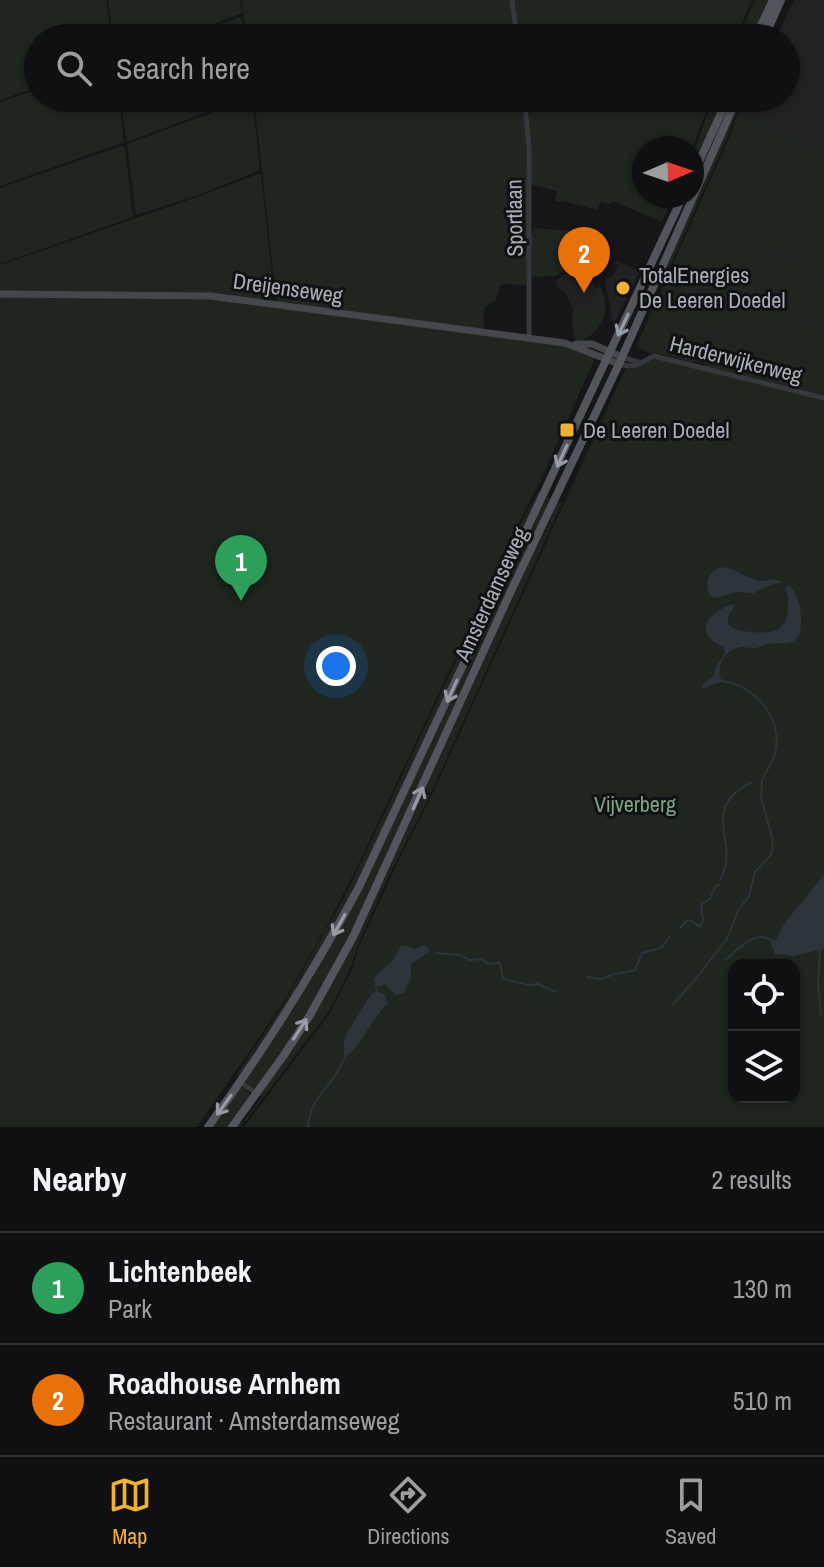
<!DOCTYPE html>
<meta charset="utf-8">
<style>
body{margin:0;font-family:"Archivo Narrow",sans-serif;background:#19191b;color:#f1f3f6}
.controls{position:absolute;right:24px;bottom:24px;display:grid;overflow:hidden;border-radius:16px;box-shadow:0 2px 6px #0004}
.controls button{width:72px;height:72px;display:grid;place-items:center;padding:0;border:0;border-bottom:2px solid #303032;background:#101012;color:#f1f3f6;font:40px sans-serif}
.compass{position:absolute;left:632px;top:136px;width:72px;height:72px;border-radius:50%;background:#101012;box-shadow:0 2px 6px #0004;rotate:88deg}
.you{position:absolute;left:336px;top:666px;width:28px;height:28px;margin:-20px;border:6px solid #fff;border-radius:50%;background:#1a73e8;box-shadow:0 0 0 12px #1a73e833}
.badge{display:grid;place-items:center;width:52px;height:52px;border-radius:50%;background:#f2b134;color:#fff;font-size:26px;font-weight:700}
.pin{position:absolute;translate:-50% -66px;filter:drop-shadow(0 2px 4px #0008)}
.pin::after{content:'';position:absolute;top:42px;width:28px;height:24px;background:inherit;clip-path:polygon(0 0,100% 0,50% 100%)}
.list{margin:0;padding:0;list-style:none}
h2{display:flex;justify-content:space-between;align-items:center;height:104px;margin:0;padding:0 32px;font-size:34px}
h2 small{font-size:26px;font-weight:400;color:#9c9d9f}
.list li{display:grid;grid-template-columns:52px 1fr auto;gap:24px;align-items:center;box-sizing:border-box;height:112px;padding:0 32px;border-top:2px solid #303032}
.list b{display:block;font-size:30px;white-space:nowrap}
.list p{margin:0;font-size:26px;white-space:nowrap;color:#9c9d9f}
.list em{font-size:26px;font-style:normal;color:#9c9d9f}
.icon{flex:none;width:44px;height:44px;fill:none;stroke:currentColor;stroke-width:2;stroke-linecap:round;stroke-linejoin:round}
.map{position:relative;flex:none;width:824px;height:1127px;overflow:hidden}
.search{position:absolute;background:#101012;box-shadow:0 2px 6px #0004;left:24px;right:24px;top:24px;height:88px;display:flex;align-items:center;gap:20px;box-sizing:border-box;padding:0 28px;border-radius:44px;color:#9c9d9f;font-size:30px}
.sheet{height:328px;background:#101012}
nav{display:flex;justify-content:space-around;align-items:center;box-sizing:border-box;height:112px;border-top:2px solid #303032;background:#101012;font-size:22px;color:#9c9d9f}
nav a{display:grid;justify-items:center;gap:4px}
nav .on{color:#f2b134}
.map>svg:first-child{display:block}
</style>
<div class="map">
<svg width="824" height="1127" viewBox="0 0 824 1127">
<rect width="100%" height="100%" fill="#161618"/>
<path fill="#222225" d="M 794,0 L 824,0 L 824,396 L 650,349 L 647,327 L 731,134 L 745,98 L 786,98 L 786,38 L 776,38 Z
M 617,260 L 635,270 L 638,267 L 640,270 L 615,322 L 611,319 L 610,305 L 605,283 L 606,278 L 612,277 L 618,265 L 612,264 Z
M 574,271 L 582,272 L 588,275 L 596,289 L 594,291 L 599,307 L 599,311 L 596,313 L 579,310 L 578,305 L 573,308 L 564,291 L 560,290 L 556,282 L 562,275 Z"/>
<path fill="#1e261f" fill-rule="evenodd" d="M 0,0 L 106,0 L 111,38 L 38,38 L 38,87 L 0,100 Z
M 108,0 L 240,0 L 242,13 L 176,38 L 113,38 Z
M 242,0 L 511,0 L 515,38 L 246,38 Z
M 514,0 L 752,0 L 735,38 L 519,38 Z
M 755,0 L 769,0 L 752,38 L 738,38 Z
M 241,17 L 245,38 L 181,38 Z
M 38,89 L 38,98 L 119,98 L 124,142 L 0,186 L 0,102 Z
M 120,98 L 245,98 L 127,142 Z
M 252,98 L 260,170 L 199,195 L 136,215 L 127,144 Z
M 254,98 L 522,98 L 526,134 L 529,285 L 504,284 L 500,286 L 496,300 L 485,307 L 483,316 L 485,330 L 279,303 L 276,297 Z
M 525,98 L 711,98 L 692,149 L 644,148 L 644,196 L 673,196 L 662,222 L 612,201 L 610,204 L 600,202 L 597,210 L 566,202 L 555,201 L 557,191 L 530,184 Z
M 714,98 L 725,98 L 692,165 L 692,155 Z
M 740,98 L 742,98 L 729,133 L 662,284 L 671,255 Z
M 738,113 L 800,143 L 701,355 L 693,363 L 656,353 L 651,354 L 636,347 L 731,134 Z
M 803,144 L 824,154 L 824,216 L 794,200 L 788,200 L 824,219 L 824,277 L 764,247 L 762,250 L 824,280 L 824,318 L 820,326 L 817,327 L 743,293 L 742,296 L 817,331 L 795,378 L 790,381 L 726,365 L 717,359 L 715,364 L 824,393 L 824,396 L 705,366 L 704,360 Z
M 122,146 L 125,147 L 133,217 L 0,264 L 0,188 Z
M 258,174 L 261,174 L 274,295 L 268,301 L 3,292 L 0,289 L 0,265 L 200,196 Z
M 534,228 L 595,233 L 598,235 L 583,267 L 565,271 L 556,276 L 532,277 L 531,234 Z
M 600,287 C 613,308 601,337 577,341 C 570,333 573,318 573,308 L 578,305 L 579,310 L 586,312 L 594,308 L 596,312 L 599,311 L 594,290 Z
M 0,296 L 221,300 L 562,345 L 595,358 L 537,489 L 534,489 L 535,492 L 518,524 L 362,857 L 328,924 L 285,1000 L 197,1127 L 0,1127 Z
M 822,332 L 824,333 L 824,391 L 803,385 L 799,380 L 819,333 Z
M 656,358 L 824,400 L 824,1127 L 244,1127 L 328,1016 L 352,970 L 359,946 L 399,860 L 432,795 L 620,380 L 627,368 L 639,367 ZM 734,965 L 794,965 L 794,1097 L 734,1097 Z
M 538,492 L 541,494 L 522,534 L 510,555 L 489,605 L 352,894 L 285,1010 L 254,1052 L 240,1077 L 236,1076 L 286,1000 L 347,892 L 520,525 Z
M 547,497 L 551,499 L 350,935 L 307,1013 L 256,1089 L 246,1084 L 245,1081 L 307,987 L 362,888 Z
M 557,502 L 562,503 L 431,793 L 425,790 L 527,566 L 549,524 Z
M 424,793 L 430,796 L 392,869 L 360,940 L 350,969 L 329,1011 L 241,1127 L 236,1127 L 239,1123 L 243,1122 L 261,1098 L 260,1094 L 356,938 Z
M 240,1087 L 244,1088 L 251,1095 L 228,1127 L 212,1127 Z"/>
<path fill="#2c353c" d="M 722,567 C 735,568 742,576 755,580 C 766,584 770,575 782,582 L 771,585 L 754,593 L 737,592 L 715,598 L 711,597 C 703,586 708,570 722,567 Z
M 789,585 C 798,594 801,607 801,620 C 802,648 787,642 767,644 C 763,645 760,648 755,648 C 754,649 744,647 743,647 C 726,648 717,663 720,678 L 725,682 L 716,683 L 703,689 L 703,684 L 713,677 L 717,665 L 725,654 L 724,647 C 720,645 715,643 712,640 C 694,624 720,607 734,604 L 735,605 L 728,616 L 728,624 C 735,631 742,631 752,632 C 773,634 787,632 788,607 C 789,599 788,595 785,588 Z
M 824,873 L 824,949 L 793,956 L 775,954 L 770,941 L 776,940 C 784,919 801,906 813,888 C 818,882 822,879 824,873 Z
M 424,945 L 429,948 L 429,952 L 411,964 L 411,977 L 404,993 L 396,995 L 386,985 L 377,986 L 377,991 L 385,995 L 388,1003 C 370,1021 363,1043 344,1059 L 344,1039 L 348,1031 L 372,993 L 376,992 L 374,979 L 377,974 L 392,962 L 401,946 L 408,946 L 416,949 Z"/>
<g fill="none" stroke-linecap="round" stroke-linejoin="round">
<path stroke="#2c353c" stroke-width="2" d="M 723,681 C 757,686 786,723 774,757 C 771,764 766,772 762,780
M 720,880 C 742,840 696,811 752,782
M 680,928 L 687,920 L 692,921 L 700,927 L 703,920 L 701,905 L 710,899 L 715,886 L 719,885
M 820,949 L 818,982 L 821,1015
M 436,953 L 461,955 L 469,960 L 481,959 L 489,964 L 500,963 L 503,979 L 529,985 L 538,984 L 556,992
M 725,960 C 738,950 755,929 771,940
M 587,977 L 601,979 L 614,974 L 631,971 L 635,970 L 642,953 L 661,948 L 670,937
M 673,1004 L 695,980 L 727,939 L 738,911 L 749,896 L 755,872 L 771,855 L 773,841 L 761,798 L 762,780
M 308,1127 C 310,1095 334,1086 344,1059"/>
<path stroke="#37383d" stroke-width="5" d="M 512,0 L 517,38
M 524,98 L 529,146 L 529,338
M 622,357 L 641,363
M 619,364 C 637,369 639,363 654,356 L 824,398
M 240,1082 L 256,1093"/>
<path stroke="#45474d" stroke-width="7" d="M 0,294 L 210,296 L 565,343 L 619,364
M 576,344 L 592,344 L 622,357"/>
<path stroke="#53555c" stroke-width="8" d="M 755,38 L 773,0
M 764,38 L 781,0
M 692,177 L 728,98
M 208,1127 C 264,1050 314,971 359,887 L 683,196
M 232,1127 L 284,1055 L 310,1015 L 353,937 L 511,591 L 619,364 L 737,98"/>
</g>
<defs><path id="oneway-shaft" d="M-6 0H5M1.5-3L5.5 0L1.5 3" fill="none" stroke-width="1.6" stroke-linecap="round" stroke-linejoin="round" transform="scale(2)"/></defs>
<g stroke="#979ba6">
<use href="#oneway-shaft" transform="translate(623 325) rotate(115)"/>
<use href="#oneway-shaft" transform="translate(562 456) rotate(115)"/>
<use href="#oneway-shaft" transform="translate(452 691) rotate(115)"/>
<use href="#oneway-shaft" transform="translate(418 798) rotate(-66)"/>
<use href="#oneway-shaft" transform="translate(339 925) rotate(119)"/>
<use href="#oneway-shaft" transform="translate(300 1029) rotate(-57)"/>
<use href="#oneway-shaft" transform="translate(224 1105) rotate(126)"/>
</g>
<g fill="#f2b134" stroke="#111113" stroke-width="3">
<circle cx="623" cy="288" r="8"/>
<rect x="559" y="422" width="16" height="16" rx="4"/>
</g>
<g text-anchor="middle" stroke-width="6" stroke-linejoin="round" paint-order="stroke">
<g font-size="22" fill="#a8adb8" stroke="#111113">
<text transform="translate(514 218) rotate(-91)" y="8">Sportlaan</text>
<text transform="translate(288 288) rotate(8)" y="8">Dreijenseweg</text>
<text transform="translate(736 359) rotate(14)" y="8">Harderwijkerweg</text>
<text transform="translate(491 594) rotate(-65)" y="8">Amsterdamseweg</text>
</g>
<g font-size="22" fill="#a8adb8" stroke="#111113" text-anchor="start">
<text x="639" y="283">TotalEnergies<tspan x="639" dy="25">De Leeren Doedel</tspan></text>
<text x="583" y="438">De Leeren Doedel</text>
</g>
<g font-size="22" fill="#7fa381" stroke="#111113">
<text x="635" y="812">Vijverberg</text>
</g>
</g>
</svg>
<div class="controls">
<button><svg class="icon" aria-label="locate" viewBox="0 0 24 24"><circle cx="12" cy="12" r="6"/><path d="M12 2v4M12 18v4M2 12h4M18 12h4"/></svg></button>
<button><svg class="icon" aria-label="layers" viewBox="0 0 24 24"><path d="M12 4l9 5-9 5-9-5zM3 14l9 5 9-5"/></svg></button>
</div>
<svg class="compass" viewBox="-18 -18 36 36"><path d="M0-13l5 13h-10z" fill="#e53935"/><path d="M0 13l5-13h-10z" fill="#9c9d9f"/></svg>
<div class="you"></div>
<div class="pin badge" style="left:241px;top:601px;background:#2e9e5b">1</div>
<div class="pin badge" style="left:584px;top:293px;background:#e8710a">2</div>
<div class="search"><svg class="icon" aria-label="search" viewBox="0 0 24 24"><circle cx="10" cy="10" r="6"/><path d="M15 15l6 6"/></svg>Search here</div>
</div>
<section class="sheet">
<h2>Nearby<small>2 results</small></h2>
<ul class="list">
<li><span class="badge" style="background:#2e9e5b">1</span><div><b>Lichtenbeek</b><p>Park</p></div><em>130 m</em></li>
<li><span class="badge" style="background:#e8710a">2</span><div><b>Roadhouse Arnhem</b><p>Restaurant · Amsterdamseweg</p></div><em>510 m</em></li>
</ul>
</section>
<nav>
<a class="on"><svg class="icon" aria-label="map" viewBox="0 0 24 24"><path d="M3 6l6-2 6 2 6-2v14l-6 2-6-2-6 2zM9 4v14M15 6v14"/></svg>Map</a>
<a><svg class="icon" aria-label="directions" viewBox="0 0 24 24"><path d="M12 3l9 9-9 9-9-9zM9 14v-3h6M13 9l2 2-2 2"/></svg>Directions</a>
<a><svg class="icon" aria-label="saved" viewBox="0 0 24 24"><path d="M7 4h10v16l-5-4-5 4z"/></svg>Saved</a>
</nav>
